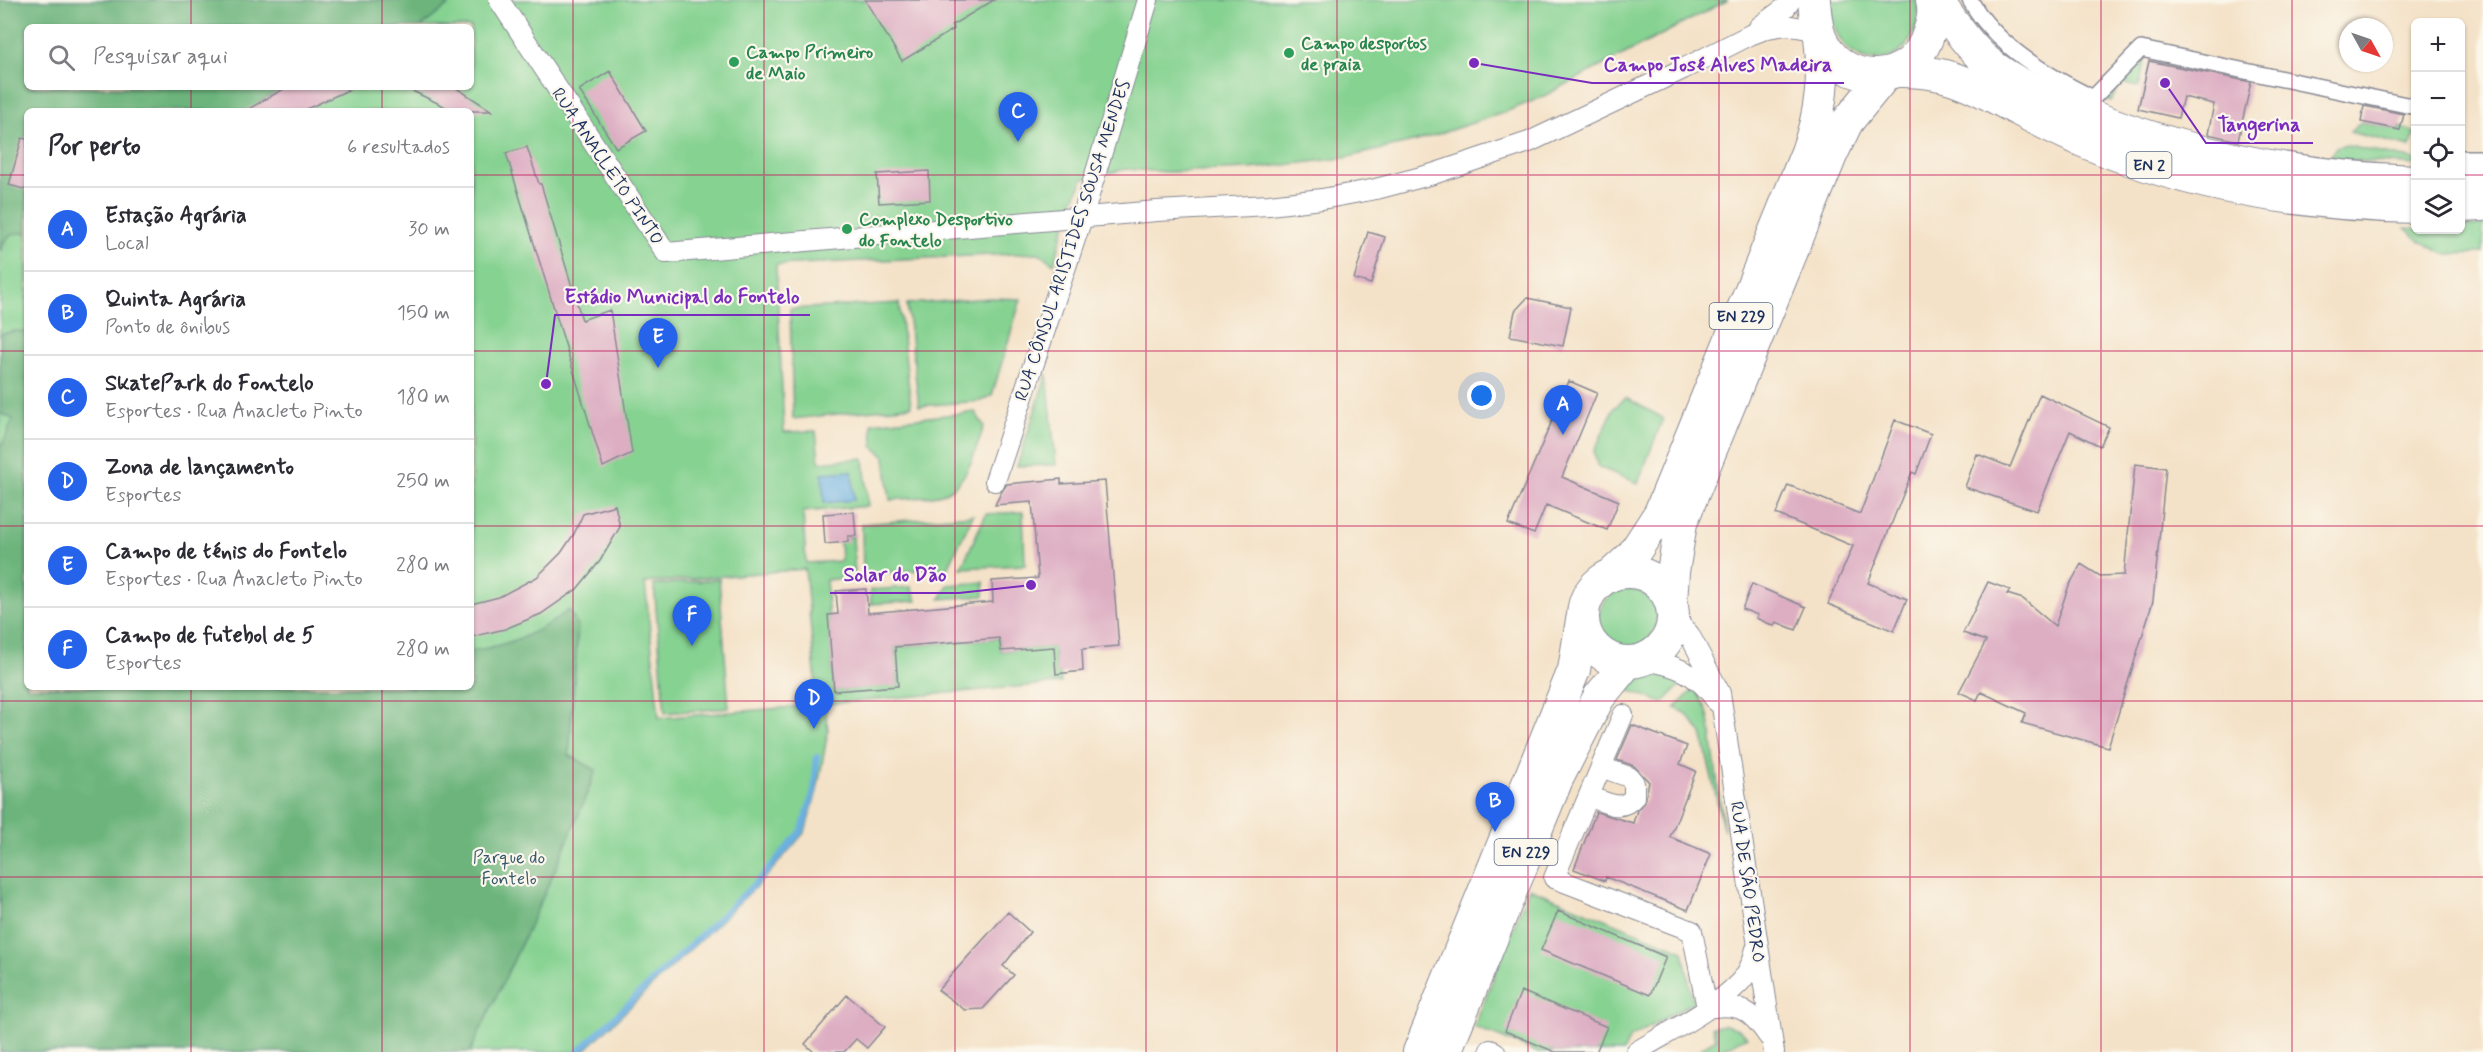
<!DOCTYPE html>
<html lang="pt">
<meta charset="utf-8">
<style>
body{margin:0;font-family:Mynerve,sans-serif;background:#f7f7f7;color:#2b2b33}
.controls{position:absolute;right:18px;top:18px;display:grid;overflow:hidden;border-radius:9px;box-shadow:0 2px 4px #0004}
.controls button{width:54px;height:54px;display:grid;place-items:center;padding:0;border:0;border-bottom:2px solid #e1e1e2;background:#fff;color:#2b2b33;font:30px sans-serif}
.compass{position:absolute;left:2339px;top:18px;width:54px;height:54px;border-radius:50%;background:#fff;box-shadow:0 2px 4px #0004;rotate:130deg}
.you{position:absolute;left:1482px;top:396px;width:21px;height:21px;margin:-15px;border:4px solid #fff;border-radius:50%;background:#1a73e8;box-shadow:0 0 0 9px #1a73e833}
.badge{display:grid;place-items:center;width:39px;height:39px;border-radius:50%;background:#2563eb;color:#fff;font-size:20px;font-weight:700}
.pin{position:absolute;translate:-50% -50px;filter:drop-shadow(0 2px 3px #0008)}
.pin::after{content:'';position:absolute;top:32px;width:21px;height:18px;background:inherit;clip-path:polygon(0 0,100% 0,50% 100%)}
.list{margin:0;padding:0;list-style:none}
h2{display:flex;justify-content:space-between;align-items:center;height:78px;margin:0;padding:0 24px;font-size:26px}
h2 small{font-size:20px;font-weight:400;color:#7c7c81}
.list li{display:grid;grid-template-columns:39px 1fr auto;gap:18px;align-items:center;box-sizing:border-box;height:84px;padding:0 24px;border-top:2px solid #e1e1e2}
.list b{display:block;font-size:22px;white-space:nowrap}
.list p{margin:0;font-size:20px;white-space:nowrap;color:#7c7c81}
.list em{font-size:20px;font-style:normal;color:#7c7c81}
.icon{flex:none;width:33px;height:33px;fill:none;stroke:currentColor;stroke-width:2;stroke-linecap:round;stroke-linejoin:round}
.map{position:relative;flex:none;width:2483px;height:1052px;overflow:hidden}
.search{position:absolute;background:#fff;box-shadow:0 2px 4px #0004;left:24px;top:24px;width:450px;height:66px;display:flex;align-items:center;gap:15px;box-sizing:border-box;padding:0 21px;border-radius:9px;color:#7c7c81;font-size:22px}
.panel{position:absolute;background:#fff;box-shadow:0 2px 4px #0004;left:24px;top:108px;width:450px;height:582px;border-radius:9px}
.map>svg:first-child{display:block}
</style>
<div class="map">
<svg width="2483" height="1052" viewBox="0 0 2483 1052">
<rect width="100%" height="100%" fill="#fbf7ec"/>
<filter id="ink" filterUnits="userSpaceOnUse"><feTurbulence type="fractalNoise" baseFrequency=".0167" numOctaves="2"/><feDisplacementMap in="SourceGraphic" scale="12" xChannelSelector="R" yChannelSelector="G"/><feConvolveMatrix kernelMatrix="1 2 1 2 8 2 1 2 1" color-interpolation-filters="sRGB"/></filter>
<filter id="wash" filterUnits="userSpaceOnUse"><feTurbulence type="fractalNoise" baseFrequency=".008" numOctaves="4" result="noise"/><feDisplacementMap in="SourceGraphic" scale="24" xChannelSelector="R" yChannelSelector="G"/><feGaussianBlur stdDeviation="1.35" result="paint"/><feColorMatrix in="noise" values="0 0 0 0 0 0 0 0 0 0 0 0 0 0 0 0 0 1.4 0 .05"/><feComposite in="paint" operator="in"/></filter>
<g filter="url(#wash)">
<rect width="100%" height="100%" fill="#f4e2c8"/>
<path fill="#85d291" stroke="#508078" stroke-width="1.5" fill-rule="evenodd" d="M 0,0 L 1728,0 L 1540,98 L 1500,114 L 1417,141 L 1344,158 L 1250,169 L 1167,172 L 1126,169 L 1083,179 L 1071,205 L 1054,264 L 1039,253 L 1035,253 L 776,265 L 784,432 L 816,431 L 819,462 L 864,458 L 868,506 L 803,512 L 806,563 L 841,561 L 840,542 L 848,537 L 853,536 L 855,577 L 826,580 L 834,691 L 898,685 L 895,647 L 999,638 L 1001,651 L 1063,646 L 1054,652 L 1056,673 L 1060,673 L 1061,683 L 825,704 L 828,731 L 817,791 L 805,832 L 766,877 L 583,1052 L 0,1052 ZM 27,27 L 471,27 L 471,87 L 27,87 ZM 27,111 L 471,111 L 471,687 L 27,687 ZM 805,569 L 818,705 L 659,718 L 645,583 Z
M 1830,0 L 1916,0 C 1931,67 1834,92 1830,0 Z
M 2146,54 L 2139,87 L 2121,83 L 2111,101 L 2097,95 Z
M 2361,122 L 2400,130 L 2401,127 L 2415,133 L 2410,147 L 2350,132 Z
M 2343,145 L 2415,160 L 2415,165 L 2331,159 L 2332,154 L 2336,147 Z
M 2483,225 L 2483,253 L 2444,254 L 2420,241 L 2405,228 L 2460,230 L 2461,227 Z
M 991,298 L 1021,299 L 992,395 L 981,401 L 919,406 L 907,304 Z
M 899,303 L 911,406 L 793,419 L 790,309 Z
M 1047,374 L 1056,465 L 1017,466 Z
M 1626,398 L 1663,418 L 1638,483 L 1601,468 L 1597,465 L 1594,452 L 1614,408 Z
M 975,412 L 984,426 C 976,448 969,480 947,492 C 935,498 905,498 890,500 L 885,457 L 873,446 L 872,423 Z
M 1023,512 L 1025,565 L 961,568 L 986,514 Z
M 973,515 L 948,568 L 863,574 L 862,524 Z
M 719,579 L 729,708 L 665,713 L 654,585 Z
M 984,582 L 984,596 L 940,599 L 948,585 Z
M 911,587 L 917,601 L 871,604 L 870,590 Z
M1599 618a29 29 0 1 1 58 0a29 29 0 1 1-58 0Z
M 1655,673 L 1666,673 L 1685,680 L 1663,703 L 1628,690 L 1638,680 Z
M 1695,688 L 1706,708 L 1709,719 L 1724,831 L 1702,734 L 1686,713 L 1675,708 Z
M 1529,888 L 1683,951 L 1693,1002 L 1630,1038 L 1623,1052 L 1537,1052 L 1474,1027 Z
M 1725,1025 L 1739,1029 L 1747,1037 L 1716,1052 L 1703,1052 L 1701,1048 L 1716,1039 L 1712,1027 Z"/>
<path fill="#6cb47b" stroke="#44726c" stroke-width="1.5" d="M 0,0 L 455,0 L 421,27 L 27,27 L 27,87 L 287,87 L 263,100 L 251,111 L 27,111 L 27,233 C 11,232 6,237 0,251 Z
M 15,331 L 27,332 L 27,687 L 409,687 L 412,689 L 413,687 L 471,687 L 471,651 C 510,645 537,634 569,610 L 578,627 L 569,755 L 596,770 C 560,866 514,959 470,1052 L 0,1052 L 0,444 L 2,445 L 13,419 L 0,413 L 0,334 Z"/>
<path fill="#6cb0e1" stroke="#4470a0" stroke-width="1.5" d="M 852,471 L 854,500 L 824,503 L 822,473 Z"/>
<g fill="none" stroke-linecap="round" stroke-linejoin="round">
<path stroke="#6cb0e1" stroke-width="6" d="M 578,1052 L 763,876 L 802,830 L 814,791 L 817,757"/>
</g>
<g id="blocks">
<path fill="#ddadc2" d="M 865,0 L 994,0 L 952,25 L 954,29 L 902,61 Z
M 2149,61 L 2251,82 L 2238,141 L 2208,134 L 2214,104 L 2183,97 L 2178,118 L 2138,109 Z
M 610,71 L 646,131 L 616,148 L 579,90 Z
M 287,87 L 355,87 L 302,111 L 245,111 Z
M 404,87 L 455,87 L 492,111 L 454,111 Z
M 2364,106 L 2404,114 L 2400,130 L 2361,122 Z
M 22,138 L 27,139 L 27,190 L 9,185 Z
M 527,147 L 539,184 L 541,184 L 582,320 L 610,310 L 632,453 L 603,467 L 506,153 Z
M 929,171 L 930,200 L 879,203 L 877,174 Z
M 1368,232 L 1385,237 L 1371,284 L 1354,279 Z
M 1527,298 L 1571,307 L 1563,346 L 1510,336 L 1515,311 Z
M 1569,381 L 1597,393 L 1562,477 L 1619,501 L 1607,530 L 1546,505 L 1534,534 L 1508,524 Z
M 2040,394 L 2109,427 L 2100,446 L 2070,431 L 2037,511 L 1965,487 L 1977,454 L 2010,467 Z
M 1895,420 L 1931,434 L 1916,474 L 1912,472 L 1868,583 L 1907,599 L 1894,631 L 1828,604 L 1853,546 L 1776,514 L 1788,485 L 1860,514 Z
M 2135,464 L 2166,468 L 2153,601 L 2108,747 L 2022,723 L 2026,713 L 1981,692 L 1977,700 L 1959,692 L 1986,641 L 1963,633 L 1988,582 L 2010,590 L 2007,594 L 2023,599 L 2055,626 L 2068,588 L 2081,564 L 2100,576 L 2124,575 Z
M 1061,479 L 1061,484 L 1105,481 L 1119,646 L 1082,649 L 1083,671 L 1056,674 L 1054,647 L 1001,651 L 999,638 L 895,647 L 898,686 L 834,691 L 828,615 L 838,614 L 836,591 L 866,589 L 868,613 L 993,602 L 992,581 L 1038,578 L 1032,502 L 995,505 L 1002,491 L 1007,484 Z
M 615,505 L 620,527 L 600,561 L 577,589 L 541,614 L 505,629 L 471,637 L 471,604 L 499,597 L 537,577 L 561,553 L 574,534 L 583,514 Z
M 854,512 L 856,536 L 848,536 L 848,542 L 825,544 L 823,514 Z
M 1752,584 L 1806,607 L 1796,630 L 1776,622 L 1774,626 L 1756,618 L 1758,615 L 1742,609 Z
M 1632,725 L 1687,746 L 1680,764 L 1696,771 L 1670,837 L 1711,854 L 1688,910 L 1606,877 L 1605,881 L 1574,869 L 1596,812 L 1633,823 L 1637,810 L 1645,801 L 1649,782 L 1634,766 L 1617,760 Z
M 1558,911 L 1666,957 L 1650,995 L 1541,950 Z
M 1008,912 L 1030,932 L 1003,966 L 1014,975 L 983,1009 L 965,1010 L 938,990 Z
M 1521,991 L 1607,1027 L 1596,1052 L 1555,1052 L 1505,1031 Z
M 847,995 L 885,1027 L 867,1048 L 856,1039 L 844,1052 L 814,1052 L 805,1044 Z"/>
</g>
</g>
<g filter="url(#ink)">
<use href="#blocks" fill-opacity="0" stroke="#888893" stroke-width="1.5"/>
<g fill="none" stroke-linecap="round" stroke-linejoin="round">
<defs>
<path id="pedestrian" d="M 1970,0 C 1996,46 2046,75 2093,98 L 2141,49 L 2416,107
M 2460,158 L 2483,158"/>
<path id="minor" d="M 499,0 L 666,253 L 1157,211 L 1269,205 L 1322,199 L 1376,189 L 1433,174 L 1529,142 L 1683,69 L 1750,35 L 1768,28 L 1786,25 L 1819,31
M 1759,27 L 1786,7 L 1791,0
M 995,481 L 1082,218 L 1148,0
M 1673,618 L 1689,634 L 1720,693 L 1774,1052
M 1642,660 C 1675,664 1698,673 1717,702
M 1623,715 L 1554,878 L 1692,931 L 1707,1008
M 1589,796 C 1605,802 1621,813 1634,797 L 1634,783 L 1629,777 L 1601,767
M 1707,1008 C 1739,1002 1751,1010 1769,1037
M 1490,1050 L 1495,1052
M 1636,1052 C 1670,1031 1712,1011 1740,982 C 1749,973 1753,961 1756,949"/>
<path id="primary" d="M 1814,0 C 1815,12 1816,26 1820,37 C 1841,89 1913,88 1929,32 C 1933,21 1935,11 1932,0
M 1937,0 C 1951,21 1967,44 1986,61 C 2011,82 2043,96 2073,109 C 2181,154 2299,177 2416,181
M 1898,71 C 1950,70 1973,86 2017,109 C 2053,128 2091,146 2129,159 C 2220,192 2320,205 2416,207
M 2460,180 L 2483,179
M 2460,206 L 2483,205
M1583 617a45 45 0 1 1 90 0a45 45 0 1 1-90 0Z
M 1610,576 L 1632,556 L 1660,513 L 1807,152 C 1821,113 1825,78 1820,37
M 1671,603 L 1673,572 L 1681,523 L 1832,153 L 1847,122 L 1886,74
M 1419,1052 L 1574,670 L 1582,620
M 1445,1052 L 1557,779 L 1599,697 L 1627,663"/>
</defs>
<use href="#pedestrian" stroke="#888893" stroke-width="18"/>
<use href="#minor" stroke="#888893" stroke-width="22"/>
<use href="#primary" stroke="#888893" stroke-width="34"/>
<use href="#pedestrian" stroke="#fff" stroke-width="15"/>
<use href="#minor" stroke="#fff" stroke-width="20"/>
<use href="#primary" stroke="#fff" stroke-width="32"/>
</g>
</g>
<path fill="none" stroke="#c2185b" stroke-width="1.5" stroke-opacity="0.55" d="M 191,0 L 191,27M 382,0 L 382,27M 573,0 L 573,1052M 764,0 L 764,1052M 955,0 L 955,1052M 1146,0 L 1146,1052M 1337,0 L 1337,1052M 1528,0 L 1528,1052M 1719,0 L 1719,1052M 1910,0 L 1910,1052M 2101,0 L 2101,1052M 2292,0 L 2292,1052M 191,87 L 191,111M 382,87 L 382,111M 0,175 L 27,175M 471,175 L 2416,175M 2460,175 L 2483,175M 0,351 L 27,351M 471,351 L 2483,351M 0,526 L 27,526M 471,526 L 2483,526M 191,687 L 191,1052M 382,687 L 382,1052M 0,701 L 2483,701M 0,877 L 2483,877"/>
<g fill="#2e9e5b" stroke="#fbf7ec" stroke-width="2">
<circle cx="1289" cy="53" r="6"/>
<circle cx="734" cy="62" r="6"/>
<circle cx="847" cy="229" r="6"/>
</g>
<g text-anchor="middle" stroke-width="4.5" stroke-linejoin="round" paint-order="stroke">
<g fill="#fbf7ec" stroke="#5e6b89" stroke-width="1.5">
<rect x="2126.5" y="152" width="45" height="26" rx="4.5"/>
<rect x="1709.5" y="303" width="63" height="26" rx="4.5"/>
<rect x="1494.5" y="839" width="63" height="26" rx="4.5"/>
</g>
<g font-size="16" font-weight="bold" fill="#1b2f5e">
<text x="2149" y="171">EN 2</text>
<text x="1741" y="322">EN 229</text>
<text x="1526" y="858">EN 229</text>
</g>
<g font-size="18" font-weight="bold" fill="#27864d" stroke="#fbf7ec" text-anchor="start">
<text x="1301" y="49">Campo desportos<tspan x="1301" dy="21">de praia</tspan></text>
<text x="746" y="58">Campo Primeiro<tspan x="746" dy="21">de Maio</tspan></text>
<text x="859" y="225">Complexo Desportivo<tspan x="859" dy="21">do Fontelo</tspan></text>
</g>
<g font-size="18" fill="#1b2f5e" stroke="#fbf7ec">
<text transform="translate(608 166) rotate(56)" y="6">RUA ANACLETO PINTO</text>
<text transform="translate(1072 240) rotate(-72)" y="6">RUA CÔNSUL ARISTIDES SOUSA MENDES</text>
<text transform="translate(1748 882) rotate(82)" y="6">RUA DE SÃO PEDRO</text>
</g>
<g font-size="18" fill="#36586b" stroke="#fbf7ec">
<text x="509" y="863">Parque do<tspan x="509" dy="21">Fontelo</tspan></text>
</g>
</g>
<path fill="none" stroke="#7b2cbf" stroke-width="2" d="M1474 63L1592 83H1844M2165 83L2206 143H2313M546 384L555 315H810M1031 585L959 593H830"/>
<g fill="#7b2cbf" stroke="#fbf7ec" stroke-width="2">
<circle cx="1474" cy="63" r="6"/>
<circle cx="2165" cy="83" r="6"/>
<circle cx="546" cy="384" r="6"/>
<circle cx="1031" cy="585" r="6"/>
</g>
<g font-size="20" text-anchor="middle" font-weight="bold" fill="#7b2cbf" stroke="#fbf7ec" stroke-width="4.5" stroke-linejoin="round" paint-order="stroke">
<text x="1718" y="71">Campo José Alves Madeira</text>
<text x="2259" y="131">Tangerina</text>
<text x="682" y="303">Estádio Municipal do Fontelo</text>
<text x="895" y="581">Solar do Dão</text>
</g>
</svg>
<div class="controls">
<button>+</button>
<button>−</button>
<button><svg class="icon" aria-label="locate" viewBox="0 0 24 24"><circle cx="12" cy="12" r="6"/><path d="M12 2v4M12 18v4M2 12h4M18 12h4"/></svg></button>
<button><svg class="icon" aria-label="layers" viewBox="0 0 24 24"><path d="M12 4l9 5-9 5-9-5zM3 14l9 5 9-5"/></svg></button>
</div>
<svg class="compass" viewBox="-18 -18 36 36"><path d="M0-13l5 13h-10z" fill="#e53935"/><path d="M0 13l5-13h-10z" fill="#7c7c81"/></svg>
<div class="you"></div>
<div class="pin badge" style="left:1563px;top:435px">A</div>
<div class="pin badge" style="left:1495px;top:832px">B</div>
<div class="pin badge" style="left:1018px;top:142px">C</div>
<div class="pin badge" style="left:814px;top:729px">D</div>
<div class="pin badge" style="left:658px;top:368px">E</div>
<div class="pin badge" style="left:692px;top:646px">F</div>
<div class="search"><svg class="icon" aria-label="search" viewBox="0 0 24 24"><circle cx="10" cy="10" r="6"/><path d="M15 15l6 6"/></svg>Pesquisar aqui</div>
<section class="panel">
<h2>Por perto<small>6 resultados</small></h2>
<ul class="list">
<li><span class="badge">A</span><div><b>Estação Agrária</b><p>Local</p></div><em>30 m</em></li>
<li><span class="badge">B</span><div><b>Quinta Agrária</b><p>Ponto de ônibus</p></div><em>150 m</em></li>
<li><span class="badge">C</span><div><b>SkatePark do Fontelo</b><p>Esportes · Rua Anacleto Pinto</p></div><em>180 m</em></li>
<li><span class="badge">D</span><div><b>Zona de lançamento</b><p>Esportes</p></div><em>250 m</em></li>
<li><span class="badge">E</span><div><b>Campo de ténis do Fontelo</b><p>Esportes · Rua Anacleto Pinto</p></div><em>280 m</em></li>
<li><span class="badge">F</span><div><b>Campo de futebol de 5</b><p>Esportes</p></div><em>280 m</em></li>
</ul>
</section>
</div>
